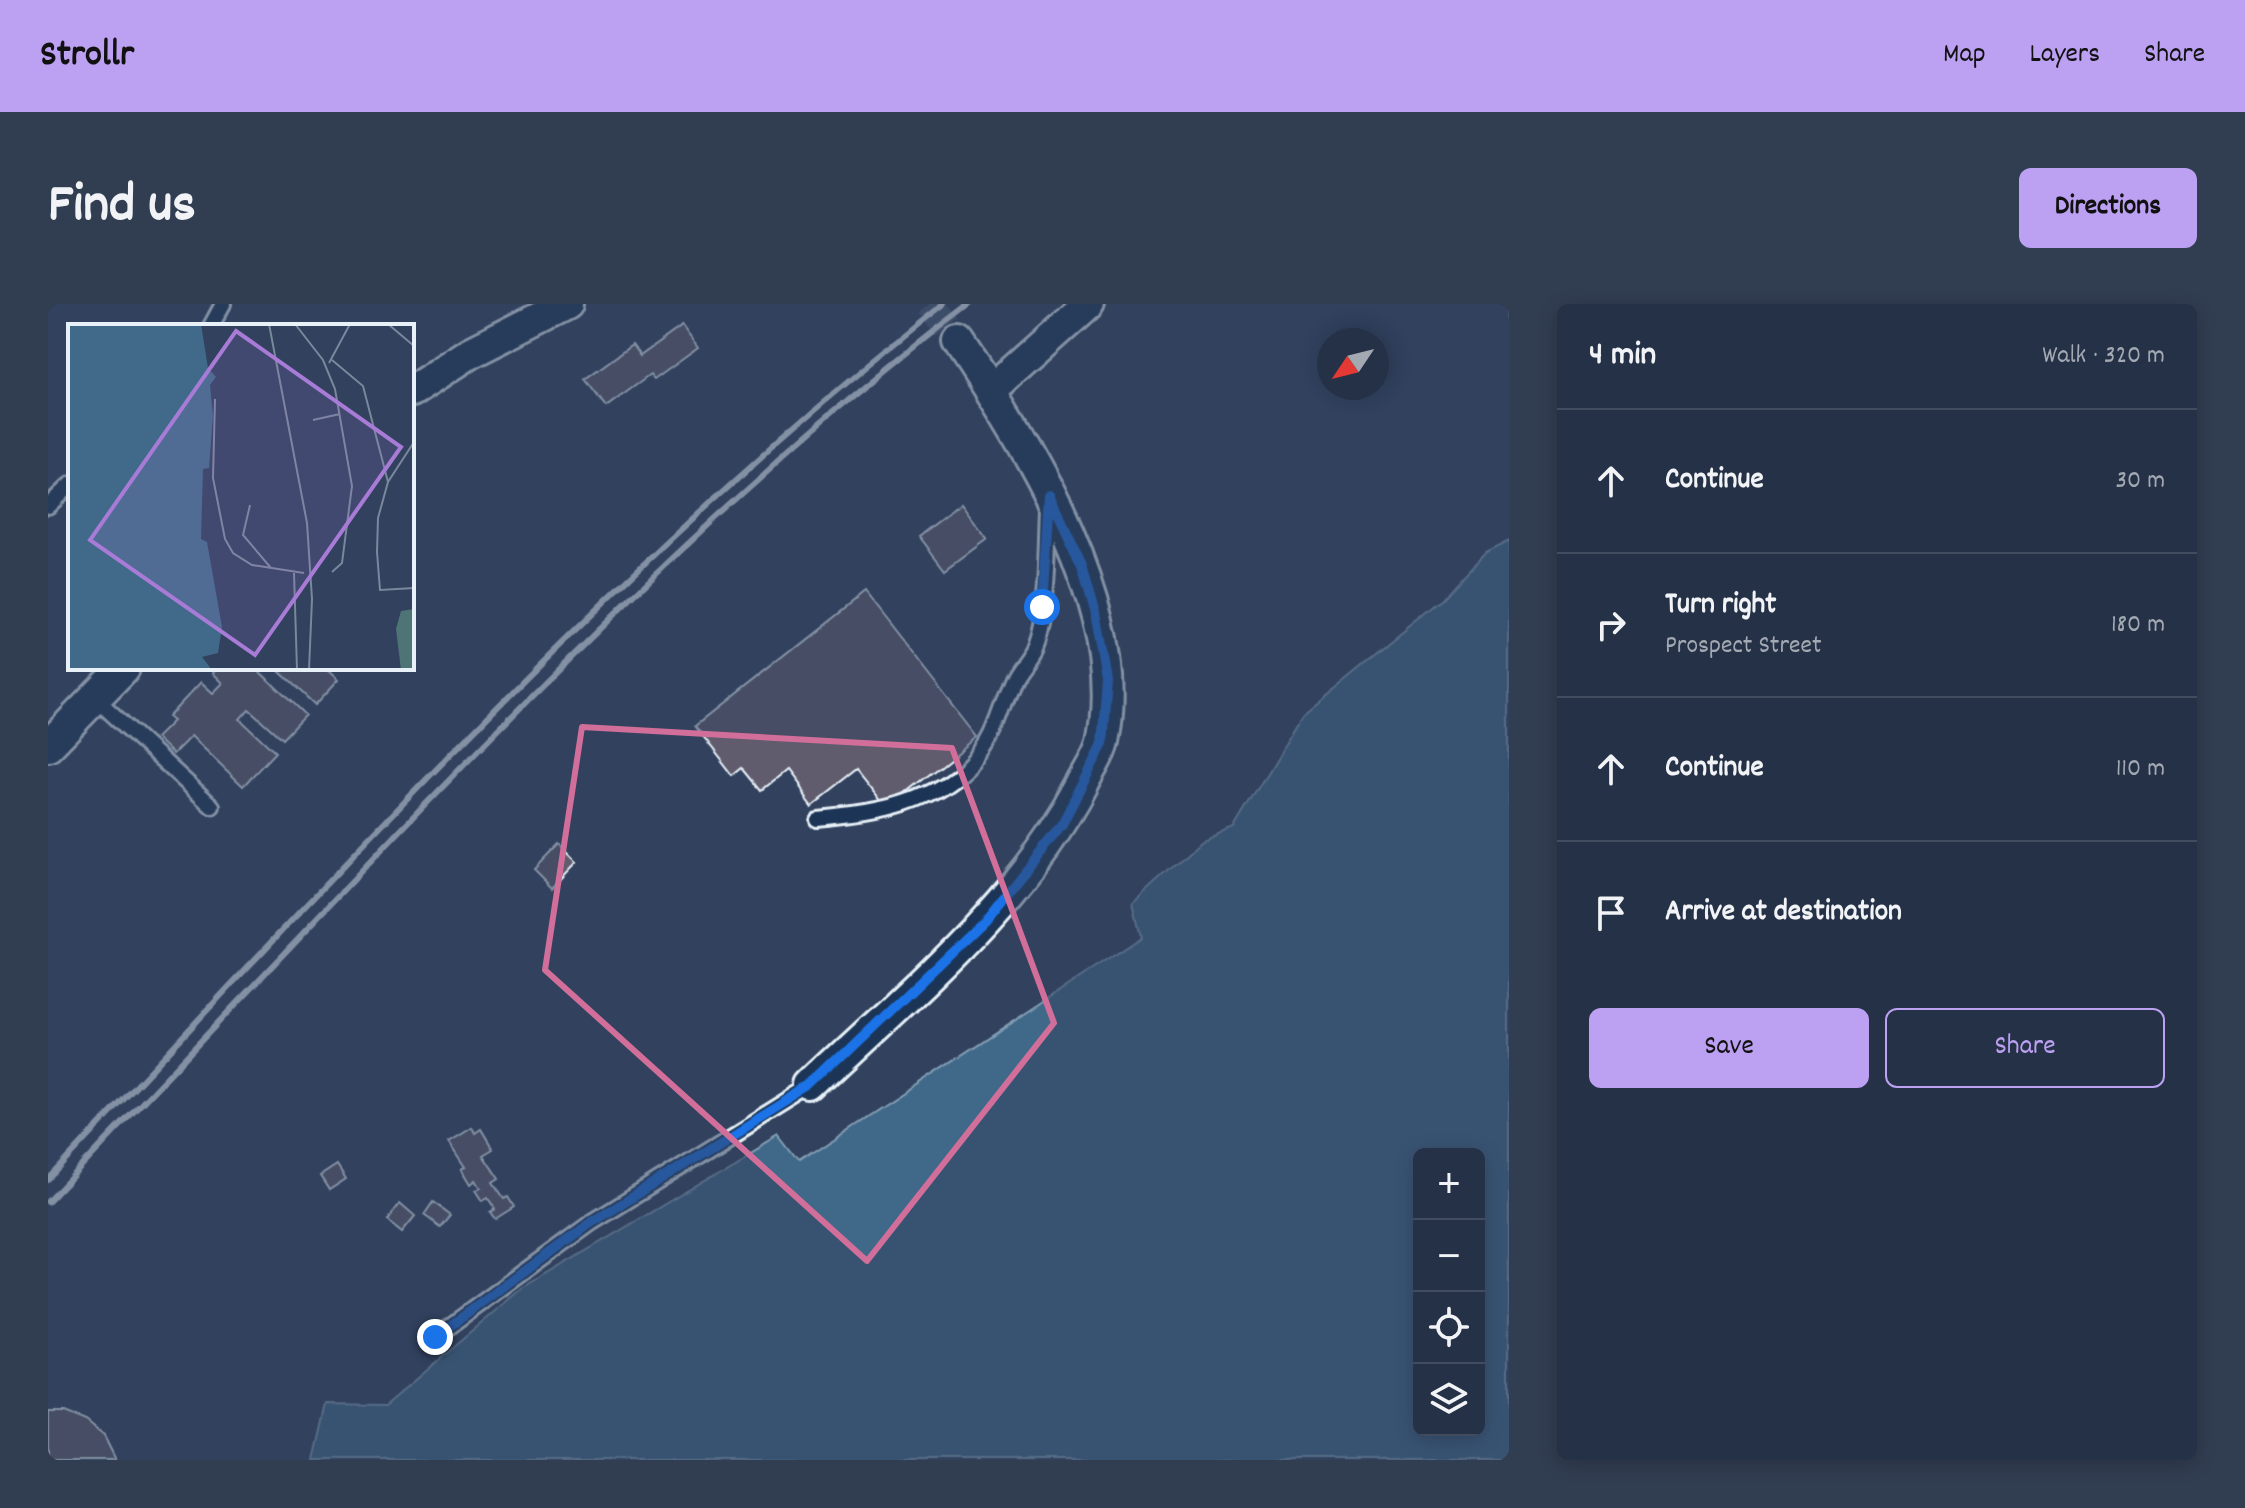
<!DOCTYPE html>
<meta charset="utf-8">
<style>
body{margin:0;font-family:Dekko,sans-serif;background:#313d51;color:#f1f3f6}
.controls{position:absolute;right:24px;bottom:24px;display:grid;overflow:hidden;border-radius:12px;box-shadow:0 4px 20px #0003}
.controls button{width:72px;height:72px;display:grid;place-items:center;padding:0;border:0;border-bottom:2px solid #424c5f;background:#253146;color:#f1f3f6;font:40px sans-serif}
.compass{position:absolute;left:1269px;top:24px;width:72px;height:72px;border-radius:50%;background:#253146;box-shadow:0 4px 20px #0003;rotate:235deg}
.stop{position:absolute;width:24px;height:24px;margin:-18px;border:6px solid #1a73e8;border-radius:50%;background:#fff}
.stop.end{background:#1a73e8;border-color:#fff;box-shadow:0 2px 8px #0008}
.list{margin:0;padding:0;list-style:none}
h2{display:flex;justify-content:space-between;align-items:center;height:104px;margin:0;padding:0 32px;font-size:34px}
h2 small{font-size:26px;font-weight:400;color:#a3a9b3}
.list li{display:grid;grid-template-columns:52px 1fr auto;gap:24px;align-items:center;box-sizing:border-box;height:144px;padding:0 32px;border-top:2px solid #424c5f}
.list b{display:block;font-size:30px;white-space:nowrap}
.list p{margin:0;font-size:26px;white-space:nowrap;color:#a3a9b3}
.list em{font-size:26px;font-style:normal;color:#a3a9b3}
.actions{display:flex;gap:16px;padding:24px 32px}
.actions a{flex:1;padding:18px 0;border:2px solid #bca0f2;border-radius:12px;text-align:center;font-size:28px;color:#bca0f2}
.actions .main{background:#bca0f2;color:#111}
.icon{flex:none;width:44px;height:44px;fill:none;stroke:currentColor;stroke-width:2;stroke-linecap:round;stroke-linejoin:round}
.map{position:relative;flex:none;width:1461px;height:1156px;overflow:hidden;border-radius:12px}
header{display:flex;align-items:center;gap:48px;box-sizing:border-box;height:112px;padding:0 40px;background:#bca0f2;color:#111}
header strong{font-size:38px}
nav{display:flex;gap:44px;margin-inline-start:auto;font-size:28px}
.intro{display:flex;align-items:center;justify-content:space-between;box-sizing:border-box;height:192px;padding:0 48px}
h1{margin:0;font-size:56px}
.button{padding:20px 36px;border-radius:12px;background:#bca0f2;color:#111;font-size:28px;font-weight:700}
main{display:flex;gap:48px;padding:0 48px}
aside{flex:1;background:#253146;border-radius:12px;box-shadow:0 4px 20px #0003}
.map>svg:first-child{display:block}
</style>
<header>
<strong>Strollr</strong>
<nav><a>Map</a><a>Layers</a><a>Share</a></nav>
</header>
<div class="intro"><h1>Find us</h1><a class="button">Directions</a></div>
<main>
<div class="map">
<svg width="1461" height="1156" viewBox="0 0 1461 1156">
<rect width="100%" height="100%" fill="#31415e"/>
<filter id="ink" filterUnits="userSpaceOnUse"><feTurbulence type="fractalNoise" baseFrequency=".0125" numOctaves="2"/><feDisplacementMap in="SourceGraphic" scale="16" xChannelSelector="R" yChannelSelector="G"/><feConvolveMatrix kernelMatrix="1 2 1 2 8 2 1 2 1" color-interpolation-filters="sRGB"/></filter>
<g filter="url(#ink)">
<path fill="#416989" stroke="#849fb5" stroke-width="2" fill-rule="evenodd" d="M 1461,237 L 1461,1156 L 267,1156 L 280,1100 L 337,1101 L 474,985 L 731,832 L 751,858 L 1093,633 L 1085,599 L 1154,536 L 1186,524 L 1255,409 L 1395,295 L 1437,249 ZM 1371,850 L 1431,850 L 1431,1126 L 1371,1126 Z"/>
<path fill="#605c6d" stroke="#e8f1f8" stroke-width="2" d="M 1458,0 L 1461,0 L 1461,22 L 1458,16 Z
M 634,22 L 650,44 L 606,76 L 602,71 L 558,103 L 537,75 L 584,41 L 592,52 Z
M 913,200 L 939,235 L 897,266 L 871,232 Z
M 816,289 L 929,433 L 839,504 L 808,465 L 763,500 L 738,467 L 714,486 L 696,464 L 686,472 L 647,422 Z
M 169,364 L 208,364 L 257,411 L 234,435 L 201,405 L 192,415 L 227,448 L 195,482 L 143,432 L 125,450 L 108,434 L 125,417 L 120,413 L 153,378 L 165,389 L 175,379 L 165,369 Z
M 228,364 L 279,364 L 291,375 L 267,401 Z
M 511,540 L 529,558 L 504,584 L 486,566 Z
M 424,823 L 427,829 L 433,825 L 445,845 L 435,851 L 451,875 L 445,879 L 456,895 L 460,893 L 466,903 L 447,915 L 442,908 L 447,905 L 440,894 L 435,897 L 428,886 L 433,884 L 428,876 L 423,880 L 414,865 L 418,863 L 401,837 Z
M 289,861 L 298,875 L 281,886 L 272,872 Z
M 385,898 L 402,911 L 392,923 L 376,911 Z
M 352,899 L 367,912 L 354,928 L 339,916 Z
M 0,1108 L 15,1108 L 37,1117 L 55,1132 L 67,1156 L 0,1156 Z"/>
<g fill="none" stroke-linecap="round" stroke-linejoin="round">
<path stroke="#4c5b75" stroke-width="30" stroke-dasharray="30 15" stroke-linecap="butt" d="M 882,0 L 911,38"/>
<defs>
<path id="service" d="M 163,22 L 175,0
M 0,202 L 22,181
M 46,393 L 164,502
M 770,514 C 829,509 890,500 930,451 C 948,430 954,399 965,374 C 970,363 980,354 985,343 C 1000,309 998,242 1000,204
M 387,1033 L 543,919 L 765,781"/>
<path id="minor" d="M 364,87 L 422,49 L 519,0
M 943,87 L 1040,0
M 0,442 L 76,364
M 765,781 C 861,689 971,601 1034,481 C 1040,468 1052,452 1055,438 C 1083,308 981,142 911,38"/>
</defs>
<use href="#service" stroke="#e8f1f8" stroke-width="20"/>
<use href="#minor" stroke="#e8f1f8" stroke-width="36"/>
<use href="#service" stroke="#1d3557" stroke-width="14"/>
<use href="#minor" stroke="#1d3557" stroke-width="30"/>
<path stroke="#e8f1f8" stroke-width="6" d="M 0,876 C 287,572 566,258 896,0
M 0,898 C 117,774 234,650 352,527 C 532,340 715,157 922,0"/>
</g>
</g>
<g fill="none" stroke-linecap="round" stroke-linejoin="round" filter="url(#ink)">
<path stroke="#1a73e8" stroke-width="10" d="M 387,1033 L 543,919 L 765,781 L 937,616 L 1014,520 L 1055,440 L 1060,377 L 1048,308 L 1034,260 L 1001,191 L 994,303"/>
</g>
<path d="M0 0H1461V1156H0ZM 534,423 L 904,444 L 1006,719 L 819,957 L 497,666 Z" fill="#31415e" fill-opacity=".55" fill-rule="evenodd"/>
<path fill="none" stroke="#d16f9a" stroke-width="6" stroke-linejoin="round" d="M 534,423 L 904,444 L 1006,719 L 819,957 L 497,666 Z"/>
<g transform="translate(20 20)">
<rect width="346" height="346" fill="#31415e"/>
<path d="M 346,285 L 346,346 L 333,346 L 328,305 L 333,287 Z" fill="#4f7475"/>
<path d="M 0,0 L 133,0 L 140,44 L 148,53 L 142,61 L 145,92 L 141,144 L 135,145 L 133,215 L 139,218 L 154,303 L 150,329 L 134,333 L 144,346 L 0,346 Z" fill="#416989"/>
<path fill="none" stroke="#7a879c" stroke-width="2" d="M 201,0 L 239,199 L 244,275 L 241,346M 227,0 L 255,36 L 267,65 L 284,162 L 274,239 L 264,248M 320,0 L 346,22M 264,36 L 295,62 L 320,158M 261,39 L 282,0M 147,75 L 145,154 L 157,215 L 165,229 L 184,241 L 236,249M 245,96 L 272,90M 346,118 L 320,158 L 310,194 L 309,228 L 312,266 L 346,264M 182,181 L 175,211 L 203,244M 226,249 L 229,346"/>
<path fill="#a77bd6" fill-opacity="0.15" stroke="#a77bd6" stroke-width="4" d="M 168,7 L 333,123 L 187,331 L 22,216 Z"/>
<rect width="346" height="346" fill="none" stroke="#e8f1f8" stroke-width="4"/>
</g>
</svg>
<div class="controls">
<button>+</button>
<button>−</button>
<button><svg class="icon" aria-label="locate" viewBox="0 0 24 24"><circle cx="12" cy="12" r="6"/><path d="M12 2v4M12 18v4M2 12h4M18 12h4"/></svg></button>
<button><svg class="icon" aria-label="layers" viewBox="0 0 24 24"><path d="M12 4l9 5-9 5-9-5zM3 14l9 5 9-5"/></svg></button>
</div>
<svg class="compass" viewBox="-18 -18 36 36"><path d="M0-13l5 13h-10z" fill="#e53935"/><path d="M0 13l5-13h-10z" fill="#a3a9b3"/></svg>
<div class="stop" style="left:994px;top:303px"></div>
<div class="stop end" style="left:387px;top:1033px"></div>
</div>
<aside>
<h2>4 min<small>Walk · 320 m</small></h2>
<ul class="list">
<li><svg class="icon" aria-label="ahead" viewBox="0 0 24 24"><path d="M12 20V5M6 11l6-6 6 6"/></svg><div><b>Continue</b></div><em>30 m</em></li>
<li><svg class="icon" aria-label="right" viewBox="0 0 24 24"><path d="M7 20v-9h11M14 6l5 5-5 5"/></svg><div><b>Turn right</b><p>Prospect Street</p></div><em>180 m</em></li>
<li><svg class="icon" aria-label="ahead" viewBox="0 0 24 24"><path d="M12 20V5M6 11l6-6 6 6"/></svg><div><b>Continue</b></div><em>110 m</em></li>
<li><svg class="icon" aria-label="arrive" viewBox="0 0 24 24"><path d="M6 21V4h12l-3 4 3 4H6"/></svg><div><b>Arrive at destination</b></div></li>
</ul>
<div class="actions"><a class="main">Save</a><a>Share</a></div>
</aside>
</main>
